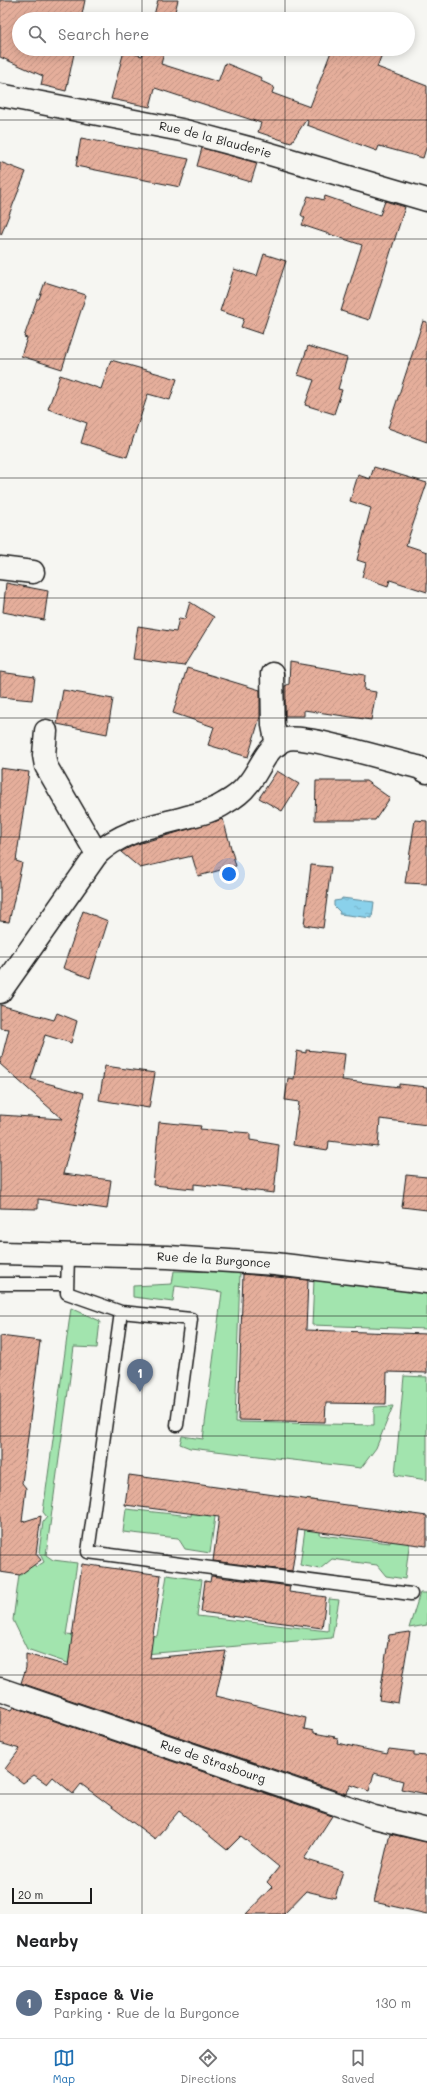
<!DOCTYPE html>
<meta charset="utf-8">
<style>
body{margin:0;font-family:Mali,sans-serif;background:#f6f6f6;color:#202124}
.scale{position:absolute;left:12px;bottom:10px;width:80px;box-sizing:border-box;padding-left:4px;border:2px solid #1c1c1c;border-top:0;font-size:11px;line-height:14px;white-space:nowrap;color:#1c1c1c;-webkit-text-stroke:3px #f6f6f2;paint-order:stroke}
.you{position:absolute;left:229px;top:874px;width:14px;height:14px;margin:-10px;border:3px solid #fff;border-radius:50%;background:#1a73e8;box-shadow:0 0 0 6px #1a73e833}
.badge{display:grid;place-items:center;width:26px;height:26px;border-radius:50%;background:#1f6fb2;color:#fff;font-size:13px;font-weight:700}
.pin{position:absolute;translate:-50% -33px;filter:drop-shadow(0 1px 2px #0008)}
.pin::after{content:'';position:absolute;top:21px;width:14px;height:12px;background:inherit;clip-path:polygon(0 0,100% 0,50% 100%)}
.list{margin:0;padding:0;list-style:none}
h2{display:flex;justify-content:space-between;align-items:center;height:52px;margin:0;padding:0 16px;font-size:17px}
h2 small{font-size:13px;font-weight:400;color:#757577}
.list li{display:grid;grid-template-columns:26px 1fr auto;gap:12px;align-items:center;box-sizing:border-box;height:72px;padding:0 16px;border-top:1px solid #e0e0e0}
.list b{display:block;font-size:15px;white-space:nowrap}
.list p{margin:0;font-size:13px;white-space:nowrap;color:#757577}
.list em{font-size:13px;font-style:normal;color:#757577}
.icon{flex:none;width:22px;height:22px;fill:none;stroke:currentColor;stroke-width:2;stroke-linecap:round;stroke-linejoin:round}
.map{position:relative;flex:none;width:427px;height:1914px;overflow:hidden}
.search{position:absolute;background:#fff;box-shadow:0 2px 10px #0003;left:12px;right:12px;top:12px;height:44px;display:flex;align-items:center;gap:10px;box-sizing:border-box;padding:0 14px;border-radius:22px;color:#757577;font-size:15px}
.sheet{height:124px;background:#fff}
nav{display:flex;justify-content:space-around;align-items:center;box-sizing:border-box;height:56px;border-top:1px solid #e0e0e0;background:#fff;font-size:11px;color:#757577}
nav a{display:grid;justify-items:center;gap:2px}
nav .on{color:#1f6fb2}
.map>svg:first-child{display:block}
</style>
<div class="map">
<svg width="427" height="1914" viewBox="0 0 427 1914">
<defs>
<pattern id="water-ripples" width="26" height="14" patternUnits="userSpaceOnUse"><rect width="26" height="14" fill="#8ad1eb"/><path d="M2 4q2-2 4 0t4 0M15 11q2-2 4 0t4 0" fill="none" stroke="#76b3c9"/></pattern>
<pattern id="building-hatch" width="6" height="6" patternUnits="userSpaceOnUse"><rect width="6" height="6" fill="#e5ae9b"/><path d="M-1 1l2-2M0 6l6-6M5 7l2-2" fill="none" stroke="#c49585"/></pattern>
</defs>
<rect width="100%" height="100%" fill="#f6f6f2"/>
<filter id="ink" filterUnits="userSpaceOnUse"><feTurbulence type="fractalNoise" baseFrequency=".025" numOctaves="2"/><feDisplacementMap in="SourceGraphic" scale="8" xChannelSelector="R" yChannelSelector="G"/><feConvolveMatrix kernelMatrix="1 2 1 2 8 2 1 2 1" color-interpolation-filters="sRGB"/></filter>
<g filter="url(#ink)">
<path fill="#a2e4ae" stroke="#5f8065" d="M 174,1271 L 240,1272 L 235,1422 L 374,1425 L 374,1407 L 393,1406 L 376,1448 L 361,1468 L 190,1448 L 180,1444 L 182,1436 L 203,1439 L 222,1292 L 175,1286 L 173,1302 L 133,1297 L 133,1286 L 172,1284 Z
M 314,1280 L 427,1293 L 427,1329 L 312,1325 Z
M 71,1308 L 100,1321 L 97,1348 L 74,1347 L 46,1555 L 53,1560 L 77,1563 L 66,1635 L 108,1639 L 109,1628 L 157,1636 L 167,1575 L 202,1580 L 197,1616 L 328,1631 L 329,1599 L 339,1600 L 332,1638 L 86,1659 L 82,1668 L 27,1649 L 13,1620 L 21,1560 L 31,1560 L 36,1567 L 44,1562 L 39,1552 L 43,1522 L 47,1517 L 43,1512 Z
M 404,1376 L 427,1377 L 427,1480 L 395,1475 Z
M 195,1485 L 219,1488 L 210,1553 L 185,1549 L 178,1538 L 123,1532 L 126,1509 L 191,1516 Z
M 306,1499 L 323,1502 L 320,1535 L 390,1543 L 395,1511 L 413,1514 L 405,1579 L 386,1576 L 377,1565 L 332,1559 L 320,1569 L 300,1565 L 306,1522 L 302,1521 Z
M 420,1593 L 427,1593 L 427,1625 L 409,1628 Z"/>
<path fill="url(#water-ripples)" stroke="#5e8998" d="M 342,898 L 374,902 L 372,918 L 339,914 L 340,912 L 334,906 L 334,901 L 341,900 Z"/>
<path fill="url(#building-hatch)" stroke="#1c1c1c" d="M 0,0 L 85,0 L 81,19 L 19,19 L 19,49 L 75,49 L 66,91 L 41,85 L 43,76 L 0,57 Z
M 158,0 L 178,0 L 173,19 L 153,19 Z
M 144,49 L 165,49 L 161,64 L 218,82 L 225,63 L 262,78 L 261,81 L 274,87 L 272,93 L 310,107 L 332,49 L 384,49 L 377,67 L 427,86 L 427,145 L 423,158 L 379,146 L 377,151 L 307,125 L 308,121 L 306,120 L 291,143 L 258,132 L 261,123 L 155,88 L 150,107 L 111,99 L 124,51 L 142,56 Z
M 81,138 L 189,159 L 180,187 L 76,166 Z
M 202,148 L 257,163 L 251,182 L 197,166 Z
M 0,162 L 26,172 L 1,235 L 0,234 Z
M 308,196 L 324,200 L 325,196 L 380,215 L 385,201 L 405,207 L 369,320 L 341,311 L 362,245 L 302,225 L 305,218 L 301,215 Z
M 264,254 L 286,261 L 262,334 L 241,327 L 244,319 L 220,311 L 234,269 L 257,276 Z
M 45,282 L 86,295 L 62,369 L 21,356 L 27,338 L 24,337 L 37,299 L 39,299 Z
M 423,321 L 427,322 L 427,442 L 388,428 Z
M 308,346 L 347,358 L 338,389 L 342,390 L 334,414 L 305,405 L 314,380 L 298,375 Z
M 111,360 L 177,379 L 170,400 L 148,394 L 127,457 L 81,443 L 87,423 L 48,409 L 60,375 L 101,389 Z
M 374,467 L 427,483 L 406,545 L 427,552 L 427,592 L 390,580 L 388,586 L 362,577 L 366,563 L 357,560 L 371,508 L 350,501 L 358,475 L 370,479 Z
M 6,583 L 48,591 L 44,620 L 3,612 Z
M 190,602 L 214,617 L 184,666 L 133,659 L 138,626 L 176,632 L 179,618 L 185,619 Z
M 290,662 L 365,675 L 364,690 L 376,692 L 371,720 L 304,710 L 304,716 L 285,716 L 285,686 L 289,684 Z
M 187,668 L 260,690 L 260,717 L 248,757 L 208,745 L 214,727 L 173,713 Z
M 0,672 L 35,677 L 32,700 L 0,697 Z
M 63,690 L 113,699 L 107,734 L 57,724 Z
M 0,768 L 29,772 L 16,861 L 22,863 L 9,922 L 0,921 Z
M 277,771 L 299,784 L 282,811 L 259,798 Z
M 316,781 L 366,781 L 390,798 L 375,820 L 315,820 Z
M 223,819 L 236,866 L 198,876 L 192,856 L 140,868 L 121,852 L 134,845 Z
M 415,820 L 427,821 L 427,884 L 405,883 Z
M 311,865 L 331,867 L 323,928 L 304,925 Z
M 83,911 L 108,921 L 90,978 L 63,968 Z
M 0,1005 L 54,1020 L 57,1013 L 77,1021 L 71,1043 L 45,1035 L 31,1079 L 84,1093 L 63,1174 L 111,1180 L 107,1209 L 38,1199 L 38,1209 L 0,1208 L 0,1115 L 62,1119 L 0,1064 L 9,1029 L 0,1028 Z
M 306,1050 L 345,1054 L 342,1080 L 399,1087 L 399,1084 L 427,1087 L 427,1125 L 380,1119 L 378,1147 L 329,1141 L 328,1150 L 293,1145 L 299,1102 L 285,1100 L 288,1078 L 294,1079 L 297,1051 L 306,1053 Z
M 105,1066 L 155,1073 L 149,1108 L 99,1100 Z
M 159,1122 L 201,1126 L 200,1129 L 250,1133 L 250,1140 L 279,1145 L 274,1193 L 194,1184 L 194,1189 L 153,1185 Z
M 406,1175 L 427,1177 L 427,1210 L 402,1207 Z
M 243,1274 L 308,1280 L 306,1330 L 427,1334 L 427,1373 L 387,1372 L 386,1404 L 326,1403 L 325,1422 L 238,1420 Z
M 0,1336 L 40,1341 L 22,1483 L 26,1488 L 22,1522 L 41,1516 L 36,1554 L 41,1560 L 20,1575 L 0,1572 Z
M 129,1475 L 427,1516 L 427,1546 L 298,1529 L 292,1571 L 213,1561 L 219,1517 L 125,1505 Z
M 82,1564 L 161,1575 L 150,1658 L 226,1651 L 216,1696 L 306,1718 L 304,1729 L 314,1731 L 314,1733 L 335,1737 L 333,1738 L 338,1739 L 337,1743 L 387,1754 L 389,1749 L 414,1752 L 414,1755 L 427,1756 L 427,1794 L 401,1789 L 403,1781 L 374,1773 L 369,1791 L 351,1785 L 346,1794 L 21,1683 L 26,1668 L 26,1654 L 68,1666 Z
M 211,1576 L 290,1586 L 289,1592 L 326,1597 L 322,1628 L 201,1612 L 205,1581 L 210,1582 Z
M 410,1632 L 398,1703 L 379,1700 L 389,1635 Z
M 0,1706 L 12,1710 L 14,1707 L 332,1816 L 304,1859 L 343,1871 L 335,1898 L 306,1891 L 284,1914 L 246,1914 L 272,1887 L 267,1882 L 279,1867 L 241,1836 L 227,1850 L 179,1811 L 155,1839 L 81,1784 L 73,1794 L 53,1777 L 47,1784 L 34,1775 L 23,1783 L 5,1769 L 20,1749 L 0,1743 Z
M 390,1834 L 427,1842 L 427,1914 L 374,1902 Z"/>
<g fill="none" stroke-linecap="round" stroke-linejoin="round">
<defs>
<path id="service" d="M 68,1255 L 67,1293 L 121,1312 L 191,1319 L 177,1425
M 0,1284 L 67,1284
M 121,1312 L 88,1552 L 411,1594"/>
<g id="minor">
<path id="s1" d="M 0,95 L 181,130 L 260,151 L 427,200"/>
<path d="M 0,568 L 33,572"/>
<path d="M 272,674 L 273,725 L 277,745"/>
<path d="M 46,731 L 44,755 L 46,766 L 97,854"/>
<path d="M 0,992 L 97,854 C 124,829 156,826 191,816 C 203,813 215,810 225,803 C 234,798 242,792 248,784 C 261,769 266,745 287,739 C 304,734 395,762 418,767 L 427,772"/>
</g>
<g id="tertiary">
<path id="s2" d="M 0,1253 L 168,1257 L 275,1264 L 427,1282"/>
<path id="s3" d="M 0,1689 L 374,1817 L 427,1830"/>
</g>
</defs>
<use href="#service" stroke="#1c1c1c" stroke-width="15"/>
<use href="#minor" stroke="#1c1c1c" stroke-width="25"/>
<use href="#tertiary" stroke="#1c1c1c" stroke-width="25"/>
<use href="#service" stroke="#f6f6f2" stroke-width="12"/>
<use href="#minor" stroke="#f6f6f2" stroke-width="22"/>
<use href="#tertiary" stroke="#f6f6f2" stroke-width="22"/>
</g>
</g>
<path fill="none" stroke="#1c1c1c" stroke-width="1" stroke-opacity="0.55" d="M 142,0 L 142,19M 285,0 L 285,19M 142,49 L 142,1914M 285,49 L 285,1914M 0,120 L 427,120M 0,239 L 427,239M 0,359 L 427,359M 0,478 L 427,478M 0,598 L 427,598M 0,718 L 427,718M 0,837 L 427,837M 0,957 L 427,957M 0,1077 L 427,1077M 0,1196 L 427,1196M 0,1316 L 427,1316M 0,1436 L 427,1436M 0,1555 L 427,1555M 0,1675 L 427,1675M 0,1794 L 427,1794"/>
<g text-anchor="middle" stroke-width="3" stroke-linejoin="round" paint-order="stroke">
<g font-size="12" fill="#1c1c1c" stroke="#f6f6f2">
<text dy="4" stroke="none"><textPath href="#s1" startOffset="220">Rue de la Blauderie</textPath></text>
<text dy="4" stroke="none"><textPath href="#s2" startOffset="214">Rue de la Burgonce</textPath></text>
<text dy="4" stroke="none"><textPath href="#s3" startOffset="225">Rue de Strasbourg</textPath></text>
</g>
</g>
</svg>
<div class="scale">20 m</div>
<div class="you"></div>
<div class="pin badge" style="left:140px;top:1392px;background:#5c6f8a">1</div>
<div class="search"><svg class="icon" aria-label="search" viewBox="0 0 24 24"><circle cx="10" cy="10" r="6"/><path d="M15 15l6 6"/></svg>Search here</div>
</div>
<section class="sheet">
<h2>Nearby<small></small></h2>
<ul class="list">
<li><span class="badge" style="background:#5c6f8a">1</span><div><b>Espace &amp; Vie</b><p>Parking · Rue de la Burgonce</p></div><em>130 m</em></li>
</ul>
</section>
<nav>
<a class="on"><svg class="icon" aria-label="map" viewBox="0 0 24 24"><path d="M3 6l6-2 6 2 6-2v14l-6 2-6-2-6 2zM9 4v14M15 6v14"/></svg>Map</a>
<a><svg class="icon" aria-label="directions" viewBox="0 0 24 24"><path d="M12 3l9 9-9 9-9-9zM9 14v-3h6M13 9l2 2-2 2"/></svg>Directions</a>
<a><svg class="icon" aria-label="saved" viewBox="0 0 24 24"><path d="M7 4h10v16l-5-4-5 4z"/></svg>Saved</a>
</nav>
